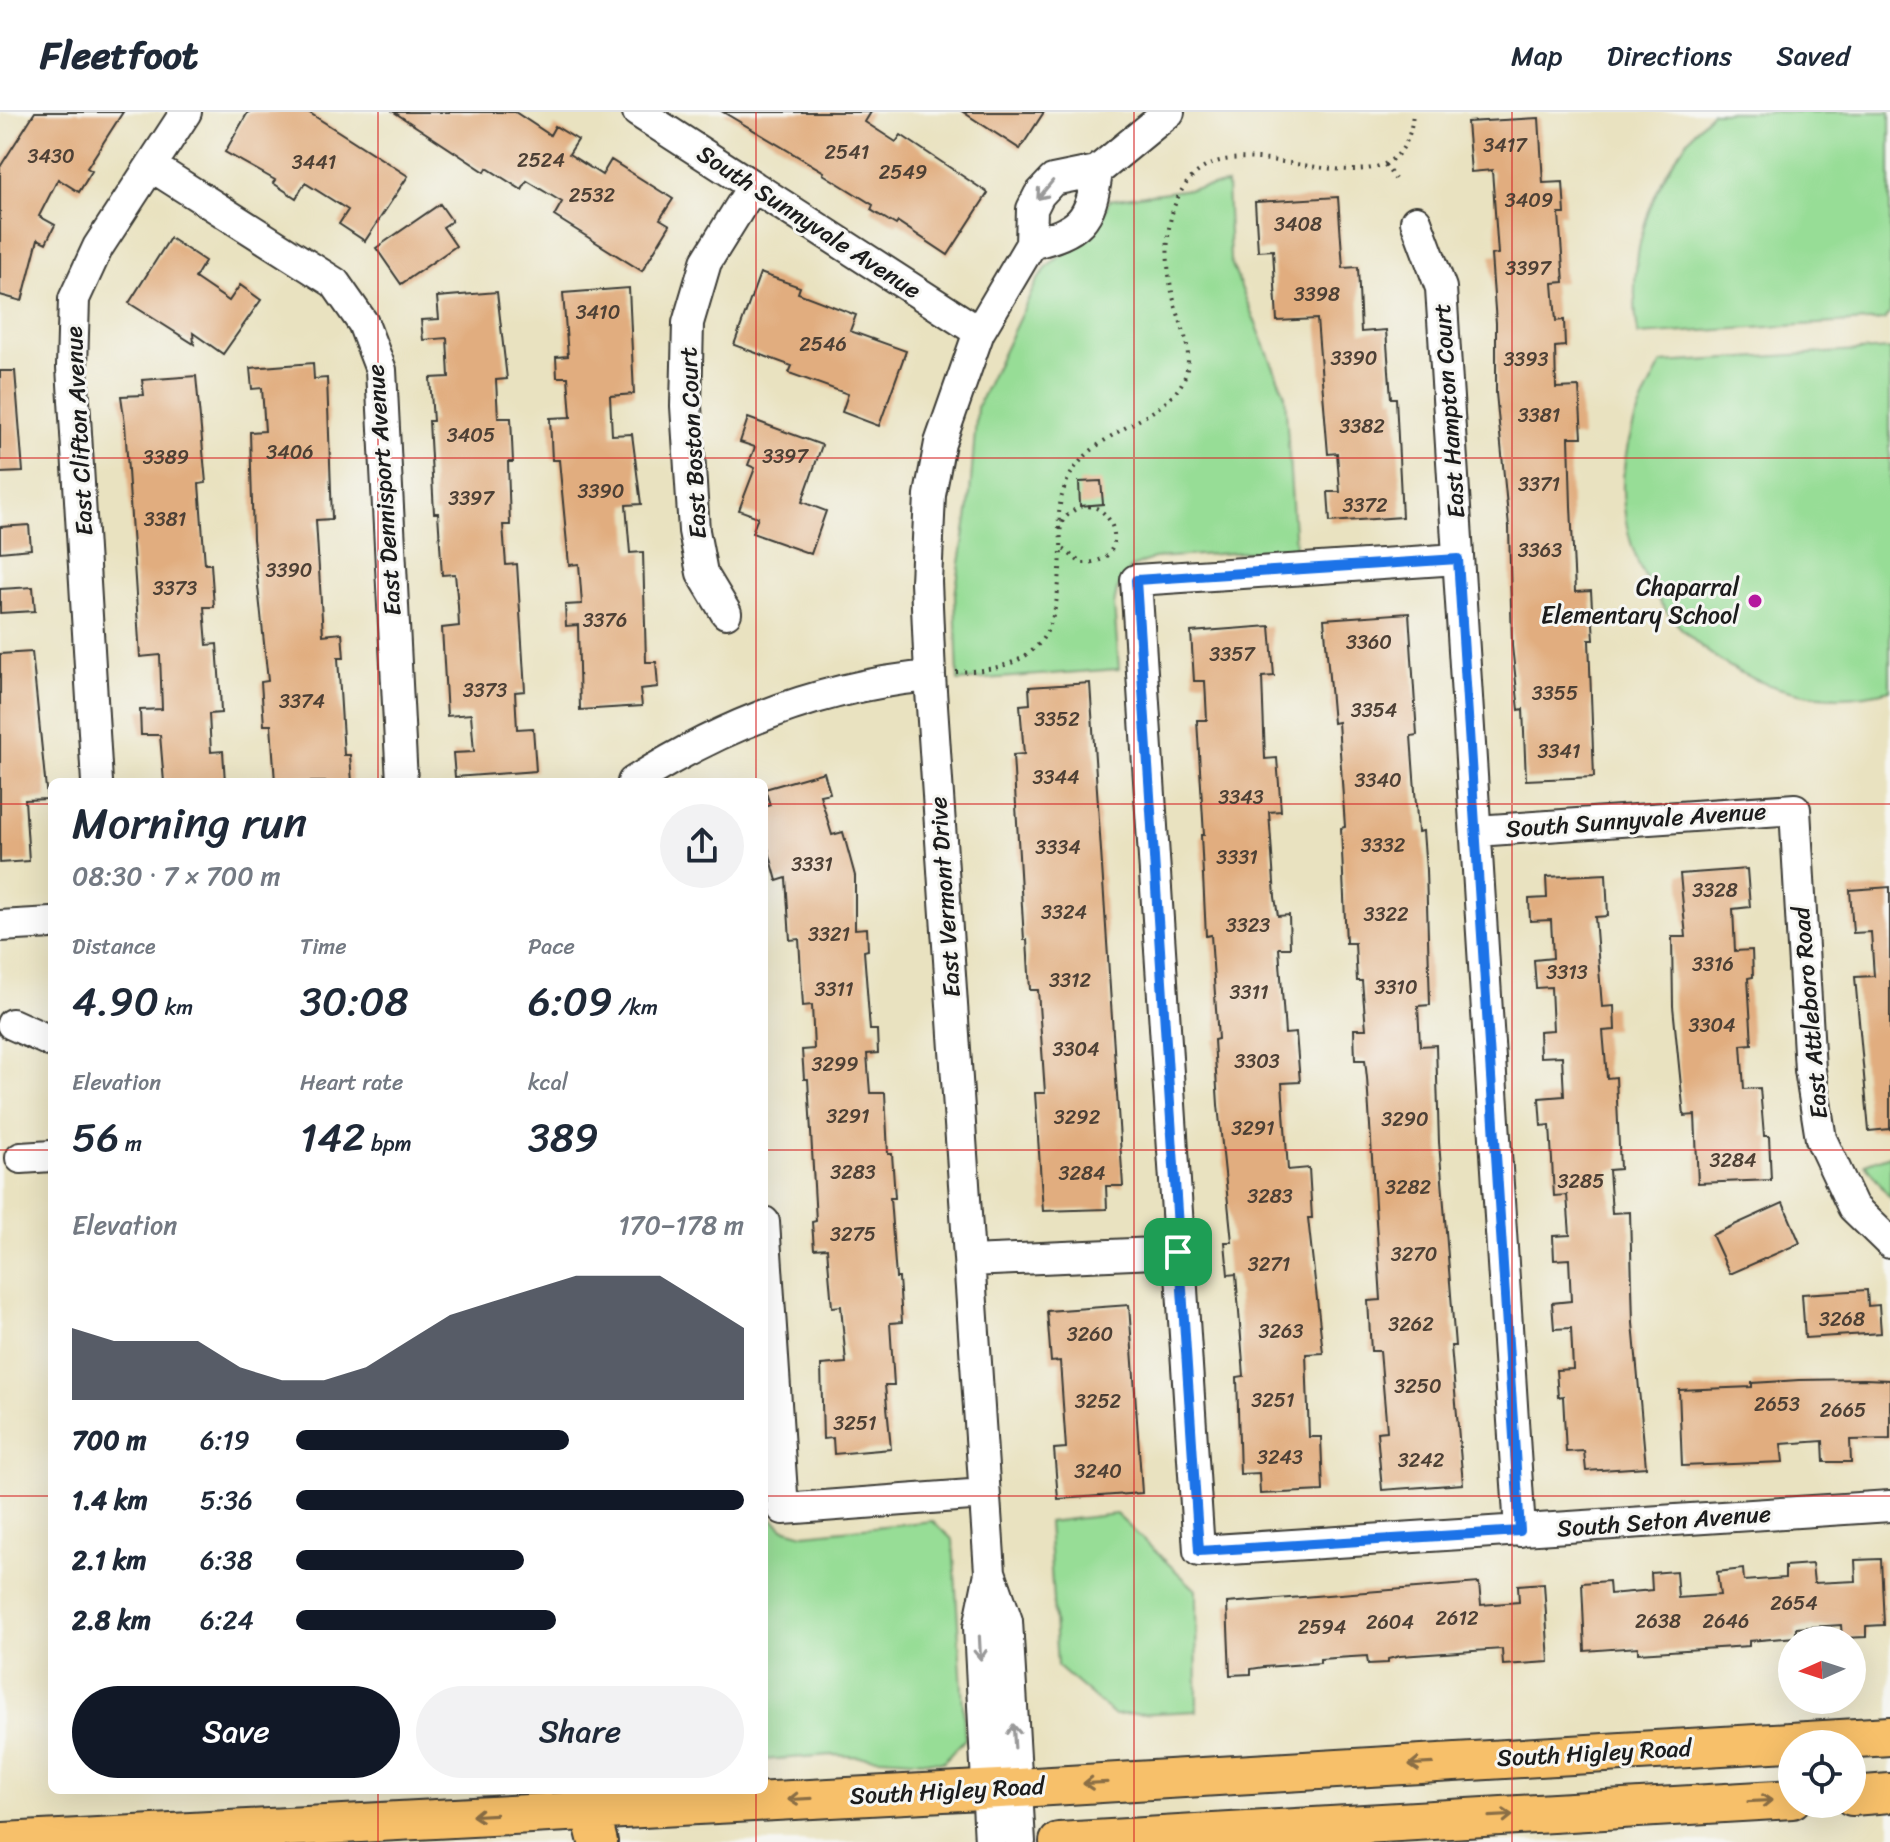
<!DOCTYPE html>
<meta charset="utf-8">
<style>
:root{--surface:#fff;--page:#f2f2f3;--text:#1f2937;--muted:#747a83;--line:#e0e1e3;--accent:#111827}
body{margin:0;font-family:Sriracha,sans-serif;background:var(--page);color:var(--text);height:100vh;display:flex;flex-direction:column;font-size:30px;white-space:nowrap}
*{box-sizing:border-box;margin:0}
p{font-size:26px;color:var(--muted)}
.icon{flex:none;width:44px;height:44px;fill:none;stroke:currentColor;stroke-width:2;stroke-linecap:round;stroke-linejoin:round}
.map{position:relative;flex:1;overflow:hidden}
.sheet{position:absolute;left:48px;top:666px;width:720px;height:1016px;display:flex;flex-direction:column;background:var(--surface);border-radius:12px;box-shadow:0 8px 32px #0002}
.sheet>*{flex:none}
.needle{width:52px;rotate:267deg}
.fabs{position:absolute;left:1778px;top:1514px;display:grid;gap:16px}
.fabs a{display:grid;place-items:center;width:88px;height:88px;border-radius:50%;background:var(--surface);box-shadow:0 8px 32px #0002;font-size:40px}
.pin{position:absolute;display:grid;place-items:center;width:68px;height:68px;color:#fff;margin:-34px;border-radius:16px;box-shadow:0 4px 12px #0006}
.round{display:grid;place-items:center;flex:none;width:84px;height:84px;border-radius:42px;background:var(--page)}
.headline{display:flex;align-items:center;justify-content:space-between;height:136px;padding:0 24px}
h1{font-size:44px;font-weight:600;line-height:60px}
.stats{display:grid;grid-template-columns:repeat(3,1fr);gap:12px;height:136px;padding:8px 24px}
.stats div{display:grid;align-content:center}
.stats b{font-size:40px;font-weight:600}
.stats small{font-size:22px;font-weight:400}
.stats p{font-size:22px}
.chart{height:224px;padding:16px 24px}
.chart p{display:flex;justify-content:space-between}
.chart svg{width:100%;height:144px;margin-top:8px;fill:var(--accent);opacity:.7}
.action{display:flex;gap:16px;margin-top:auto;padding:16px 24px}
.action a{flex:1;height:92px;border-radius:48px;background:var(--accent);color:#fff;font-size:32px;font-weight:600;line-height:92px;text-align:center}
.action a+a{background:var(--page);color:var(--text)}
ul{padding:0 24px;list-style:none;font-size:26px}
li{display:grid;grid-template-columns:128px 96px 1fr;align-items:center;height:60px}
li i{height:20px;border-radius:10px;background:var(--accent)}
header{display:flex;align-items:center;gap:48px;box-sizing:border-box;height:112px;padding:0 40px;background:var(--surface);border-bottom:2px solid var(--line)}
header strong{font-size:38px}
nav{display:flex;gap:44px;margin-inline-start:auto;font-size:28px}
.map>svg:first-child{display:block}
</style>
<header>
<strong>Fleetfoot</strong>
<nav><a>Map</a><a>Directions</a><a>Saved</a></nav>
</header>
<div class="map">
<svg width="1890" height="1730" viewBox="0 0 1890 1730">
<rect width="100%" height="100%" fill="#f6f6f2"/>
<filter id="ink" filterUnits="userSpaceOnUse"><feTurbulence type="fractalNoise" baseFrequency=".0125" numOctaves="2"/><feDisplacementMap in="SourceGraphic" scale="16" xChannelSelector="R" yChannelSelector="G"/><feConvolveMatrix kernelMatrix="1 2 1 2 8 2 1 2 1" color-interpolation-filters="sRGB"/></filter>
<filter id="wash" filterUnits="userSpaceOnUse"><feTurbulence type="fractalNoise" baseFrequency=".006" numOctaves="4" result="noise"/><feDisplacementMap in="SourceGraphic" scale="32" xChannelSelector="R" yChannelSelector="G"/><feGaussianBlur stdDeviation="1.8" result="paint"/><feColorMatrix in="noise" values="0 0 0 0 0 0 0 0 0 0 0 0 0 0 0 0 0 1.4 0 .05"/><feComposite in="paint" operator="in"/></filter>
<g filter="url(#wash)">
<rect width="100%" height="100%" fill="#e9e2c0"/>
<path fill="#97dd96" stroke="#5a7c59" stroke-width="2" d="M1712,0H1890V201L1885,208L1638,223C1625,136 1652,63 1712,0Z
M1227,72L1230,148L1285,283L1295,437L1154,446L1130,456L1117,478L1114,493L1119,557L958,569L955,483L969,394L977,295L1036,171C1062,127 1092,146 1109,88Z
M1890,237V578C1769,611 1637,521 1624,395C1618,342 1637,296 1662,251Z
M1890,1043V1086L1865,1052Z
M764,1399L783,1416L804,1422L932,1409L953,1428L965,1627L943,1650L832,1643L764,1648Z
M1116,1402L1196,1478L1197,1599L1114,1603L1057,1554L1048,1410Z"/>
<g id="blocks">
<path fill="#e1ad7f" d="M35,0H123L87,56L92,59L79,80L58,67L39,104L55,113L46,131L38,127L22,189L0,183V55Z
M248,0H308L408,64L365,129L339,112L348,98L305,71L296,86L273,71L275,68L225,40Z
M394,0H515L550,23L555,14L578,28L569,42L602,63L611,48L673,87L660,107L670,113L642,159L554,104L562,90L527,69L522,78L487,56L485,60Z
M723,0H871L865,10L896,30L901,23L988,81L948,143L898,110L896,113L871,98L873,93L823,62L824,60Z
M963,0H1044L1020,37Z
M1539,6L1543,71L1563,70L1565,102H1559L1564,170L1553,171L1556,209L1564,208L1565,234L1555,235L1556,276L1579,275L1582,325H1569L1571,394L1575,480L1591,479L1594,528H1589L1594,665L1526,668L1523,597L1519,598L1512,534L1509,415L1496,281V211L1491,143L1498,142L1492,58L1471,60L1467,10Z
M1338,85L1343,156L1358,155L1361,220L1386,218L1391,286H1396L1402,405L1330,410L1328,380H1340L1337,341L1328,342L1317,207L1277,209L1273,138L1258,139L1255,90Z
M440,92L452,109L443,115L456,134L401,172L376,136Z
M170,126L205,149L195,166L229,189L240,173L261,188L223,242L193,221L194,232L129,191Z
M760,161L800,175L798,181L856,203L850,219L906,239L879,314L842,300L848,282L789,261L792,254L734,233Z
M629,176L634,282L610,284L612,323L632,322L641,392L626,393L630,441L643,440L646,550H656L658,575L640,577L642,594L580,598L578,513L566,514L565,493L582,492L579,452L569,453L559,348H552L550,306L571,305L568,265H557L556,245L568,244L563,181Z
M497,180L507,267L496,268L498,306H511L513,350H508L510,413H503L506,453L517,452L525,579L515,580L517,617L533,616L536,659L455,665L453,641L474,640L471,602L447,604L442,516L459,514L458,494L455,462L442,463L438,401H434L429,309H433L430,266L449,265L447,226L423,228L421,208L439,207L437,185Z
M313,251L314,267L327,266L328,294L332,407L316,408L323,523L342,521L344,546H338L344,643H350L352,670H275L271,613H264L261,570L268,569L253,427L250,320L265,319L262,276L252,277L250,256Z
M0,259H15L23,360L0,361Z
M196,264L206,371L199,372L205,452H211L214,495H204L207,533L217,532L220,576L221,601L209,602L211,640L223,639L225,670H164L160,623H141L140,598L162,597L160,543L140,545L125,312L121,284L144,283L142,268Z
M748,306L822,333L802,390L826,399L811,442L752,421L758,405L739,398L755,356L748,353L755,335L740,330Z
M1101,369L1103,392L1080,394L1079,370Z
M29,413L31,437L0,440V415Z
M33,475L35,499L0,501V477Z
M1409,501L1417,623L1411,624L1418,720L1423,719L1426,758L1430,893L1418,894L1420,934L1436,933L1439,1030L1455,1234H1451L1463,1372L1382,1378L1377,1320L1387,1319L1380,1239H1371L1368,1189L1381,1188L1367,966L1365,948H1355L1354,917H1366L1362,869H1357L1355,831H1346L1341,716L1345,715L1338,610L1333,611L1324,507Z
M1270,514L1274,564L1262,565L1265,647L1277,646L1281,699L1269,700L1275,785L1278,804L1289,803L1290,836H1279L1285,922L1296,921L1300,970L1282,971L1288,1058L1309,1056L1312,1106H1308L1323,1241L1306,1242L1309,1325H1321L1323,1379L1260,1382L1259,1361L1240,1362L1237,1265L1244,1264L1236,1162L1228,1163L1225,1130H1232L1218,993L1214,928L1218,927L1211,823L1206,824L1201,723H1204L1197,608H1207L1205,569H1194L1191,520Z
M32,540L47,687L25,688L29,749L0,751V542Z
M1090,571L1123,1074H1106L1107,1097L1043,1099L1035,981H1045L1038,878H1030L1027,828H1024L1013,643L1024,642L1020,593L1030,592L1029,575Z
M824,660L830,681L820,683L832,723L843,720L855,764V817L867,816L868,838L864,839L870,918H877L878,941L867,942L870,981H885L888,1042H892L895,1086H890L896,1166H899L902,1210L890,1211L894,1273H885L891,1337L834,1342L833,1326L823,1327L821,1253L846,1251L841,1194L832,1195L827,1136L814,1137L812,1110L816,1109L808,967H804L802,938L814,937L812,893L803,894L799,827L790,828L786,766L777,769L764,721V695L770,693L765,677Z
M1747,757L1750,795L1733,797L1735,839L1752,838L1753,865L1748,866L1752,932L1741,933L1744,977L1760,976L1764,1024H1769L1771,1068L1698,1071L1695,1003L1684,1004L1673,894L1672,825H1686L1680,762Z
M1606,762L1608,804L1595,805L1602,895L1614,894L1615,918L1603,919L1607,966L1616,965L1620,1057L1609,1058L1612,1101L1630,1100L1633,1211L1646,1355L1586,1359L1584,1339L1566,1340L1563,1284L1558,1285L1556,1258L1573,1257L1571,1216L1554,1217L1552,1191L1571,1189L1569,1147L1554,1148L1553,1124L1570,1123L1567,1083L1554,1084L1550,1013L1541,1014L1539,986L1564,984L1562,944L1540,945L1539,919L1553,918L1551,875L1536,876L1534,848L1553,846L1551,808L1530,809L1529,787L1547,786L1546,765Z
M1890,775V1017L1869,1019L1855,865L1874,864L1871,820L1853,821L1850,778Z
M1783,1091L1800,1131L1730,1162L1712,1123Z
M1867,1178L1868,1194L1879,1193L1881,1221L1805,1226L1802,1182Z
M1129,1193L1142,1381L1058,1387L1054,1337L1066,1336L1060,1249L1051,1250L1047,1199Z
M1864,1267L1890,1268V1327L1850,1328L1851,1350H1824L1823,1329L1781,1332L1783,1350L1682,1354L1679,1278L1752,1275V1271L1799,1268Z
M1881,1447L1884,1513L1866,1514V1525L1842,1526L1841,1513L1796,1516V1525L1749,1529V1534L1638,1541V1535L1585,1539L1582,1471L1609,1469L1610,1482L1652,1478L1651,1461L1676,1459L1678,1486L1720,1483L1717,1460L1743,1457L1744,1469L1785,1466V1454L1812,1452L1814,1471L1856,1469L1855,1448Z
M1479,1471L1481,1493L1519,1490L1518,1473L1544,1471L1549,1550L1503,1553L1502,1537L1400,1544L1388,1547V1551L1368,1552L1367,1544L1320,1547V1551L1264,1555L1251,1557V1562L1230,1563L1227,1491Z"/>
</g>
</g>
<g filter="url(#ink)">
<use href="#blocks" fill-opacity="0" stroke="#3b3a35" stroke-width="2"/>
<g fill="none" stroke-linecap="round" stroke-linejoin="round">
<g stroke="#3b3a35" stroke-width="34">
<path id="minor" d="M638,0L979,220
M151,54L335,171L363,211L381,258L402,670
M1416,109L1441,176L1520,1419
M1031,132C1080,119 1091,110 1097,59
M1458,447L1136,468L1199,1439L1890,1394
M726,501L702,461L694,419L686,294L688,211L706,150L753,74
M97,670L72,255L74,187L98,135L186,0
M633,670C724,612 823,574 930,564
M1476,719L1795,697L1810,958L1821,1027L1853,1095L1890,1131
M0,814L52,811
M12,912L52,930
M21,1046L52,1044
M764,1110L783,1397L984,1382
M970,1149L1178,1140
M990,1730L979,1515L990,1461
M1020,1730L1007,1509L990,1460L930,564L926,470L930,383L940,331L979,220L1031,132L1032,97L1039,83L1053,68L1097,59L1169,0"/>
</g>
<g stroke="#3b3a35" stroke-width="42">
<path id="major" d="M1852,1684L1890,1681
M590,1698L598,1730
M4,1730L1018,1676L1890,1624
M1059,1730L1792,1687"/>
</g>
<path stroke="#3b3a35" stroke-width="4" stroke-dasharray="2 6" stroke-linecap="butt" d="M1385,53L1395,67
M1059,417C1053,311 1174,321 1187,257C1192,231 1177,205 1172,180C1163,139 1164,77 1207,54C1266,21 1406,112 1413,0
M956,560C1045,557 1058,522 1061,438C1062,427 1058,420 1063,408C1104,360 1145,453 1081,451L1062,436"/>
<use href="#minor" stroke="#fff" stroke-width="30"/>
<use href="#major" stroke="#f7c06b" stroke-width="38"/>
</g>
<defs><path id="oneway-shaft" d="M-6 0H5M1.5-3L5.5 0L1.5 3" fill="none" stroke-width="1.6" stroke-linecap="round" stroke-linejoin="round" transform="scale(2)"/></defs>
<g stroke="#999">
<use href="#oneway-shaft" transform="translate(1045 78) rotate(130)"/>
<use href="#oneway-shaft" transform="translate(980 1536) rotate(87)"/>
<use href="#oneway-shaft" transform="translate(1014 1624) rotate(-94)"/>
</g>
<g stroke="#8a6e44">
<use href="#oneway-shaft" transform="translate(1421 1652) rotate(177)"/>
<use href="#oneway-shaft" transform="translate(1095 1671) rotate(177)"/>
<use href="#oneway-shaft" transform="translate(800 1687) rotate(177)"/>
<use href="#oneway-shaft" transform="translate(1760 1689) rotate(-3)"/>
<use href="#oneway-shaft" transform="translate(484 1703) rotate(177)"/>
<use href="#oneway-shaft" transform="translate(1501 1704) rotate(-3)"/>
</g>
</g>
<g fill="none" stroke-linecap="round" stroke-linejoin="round" filter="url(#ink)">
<g stroke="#fff" stroke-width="16">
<path id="route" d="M1458,447L1520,1419L1199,1439L1136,468Z"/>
</g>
<use href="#route" stroke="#1a73e8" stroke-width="10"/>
</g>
<path fill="none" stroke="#d62828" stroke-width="2" stroke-opacity="0.55" d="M378,0V670M756,0V670M1134,0V1730M1512,0V1730M0,346H1890M0,692H52M764,692H1890M0,1038H52M764,1038H1890M0,1384H52M764,1384H1890M378,1678V1730M756,1678V1730"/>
<circle fill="#b5179e" stroke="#f6f6f2" stroke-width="3" cx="1755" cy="489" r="8"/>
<g text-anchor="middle" stroke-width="6" stroke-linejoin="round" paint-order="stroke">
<g font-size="20" fill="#4d4035">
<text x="1505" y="40">3417</text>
<text x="847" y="47">2541</text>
<text x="51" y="51">3430</text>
<text x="541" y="55">2524</text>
<text x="314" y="57">3441</text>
<text x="903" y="67">2549</text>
<text x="592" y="90">2532</text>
<text x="1529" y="95">3409</text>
<text x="1298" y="119">3408</text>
<text x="1528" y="163">3397</text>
<text x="1317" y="189">3398</text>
<text x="598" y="207">3410</text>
<text x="823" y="239">2546</text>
<text x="1354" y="253">3390</text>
<text x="1526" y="254">3393</text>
<text x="1539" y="310">3381</text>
<text x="1362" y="321">3382</text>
<text x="471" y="330">3405</text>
<text x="290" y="347">3406</text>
<text x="785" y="351">3397</text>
<text x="166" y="352">3389</text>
<text x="1539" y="379">3371</text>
<text x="601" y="386">3390</text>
<text x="471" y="393">3397</text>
<text x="1365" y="400">3372</text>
<text x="165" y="414">3381</text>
<text x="1540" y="445">3363</text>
<text x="289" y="465">3390</text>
<text x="175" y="483">3373</text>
<text x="605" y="515">3376</text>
<text x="1369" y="537">3360</text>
<text x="1232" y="549">3357</text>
<text x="485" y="585">3373</text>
<text x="1555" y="588">3355</text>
<text x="302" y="596">3374</text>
<text x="1374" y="605">3354</text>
<text x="1057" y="614">3352</text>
<text x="1559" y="646">3341</text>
<text x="1056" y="672">3344</text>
<text x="1378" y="675">3340</text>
<text x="1241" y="692">3343</text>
<text x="1383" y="740">3332</text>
<text x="1058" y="742">3334</text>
<text x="1237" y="752">3331</text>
<text x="812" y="759">3331</text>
<text x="1715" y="785">3328</text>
<text x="1064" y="807">3324</text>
<text x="1386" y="809">3322</text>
<text x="1248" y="820">3323</text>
<text x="829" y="829">3321</text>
<text x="1713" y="859">3316</text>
<text x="1567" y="867">3313</text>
<text x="1070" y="875">3312</text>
<text x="1396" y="882">3310</text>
<text x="834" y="884">3311</text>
<text x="1249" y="887">3311</text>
<text x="1712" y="920">3304</text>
<text x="1076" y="944">3304</text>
<text x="1257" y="956">3303</text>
<text x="835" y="959">3299</text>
<text x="848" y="1011">3291</text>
<text x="1077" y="1012">3292</text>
<text x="1405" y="1014">3290</text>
<text x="1253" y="1023">3291</text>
<text x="1733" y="1055">3284</text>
<text x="853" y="1067">3283</text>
<text x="1082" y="1068">3284</text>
<text x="1581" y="1076">3285</text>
<text x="1408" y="1082">3282</text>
<text x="1270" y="1091">3283</text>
<text x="853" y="1129">3275</text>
<text x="1414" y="1149">3270</text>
<text x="1269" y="1159">3271</text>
<text x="1842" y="1214">3268</text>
<text x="1411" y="1219">3262</text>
<text x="1281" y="1226">3263</text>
<text x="1090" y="1229">3260</text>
<text x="1418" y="1281">3250</text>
<text x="1273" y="1295">3251</text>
<text x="1098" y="1296">3252</text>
<text x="1777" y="1299">2653</text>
<text x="1843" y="1305">2665</text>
<text x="855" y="1318">3251</text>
<text x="1280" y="1352">3243</text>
<text x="1421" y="1355">3242</text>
<text x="1098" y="1366">3240</text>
<text x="1794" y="1498">2654</text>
<text x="1457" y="1513">2612</text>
<text x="1658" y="1516">2638</text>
<text x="1726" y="1516">2646</text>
<text x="1390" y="1517">2604</text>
<text x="1322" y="1522">2594</text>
</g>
<g font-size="24" fill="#1c1c1c" stroke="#f6f6f2">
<text transform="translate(809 110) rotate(33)" y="8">South Sunnyvale Avenue</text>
<text transform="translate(1449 299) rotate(-94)" y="8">East Hampton Court</text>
<text transform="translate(79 319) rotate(-93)" y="8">East Clifton Avenue</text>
<text transform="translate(693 331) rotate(-93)" y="8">East Boston Court</text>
<text transform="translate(384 378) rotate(-94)" y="8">East Dennisport Avenue</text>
<text transform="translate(1636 708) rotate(-4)" y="8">South Sunnyvale Avenue</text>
<text transform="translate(945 785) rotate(-94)" y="8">East Vermont Drive</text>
<text transform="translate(1810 901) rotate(-95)" y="8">East Attleboro Road</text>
<text transform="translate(1664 1409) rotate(-4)" y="8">South Seton Avenue</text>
<text transform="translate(1594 1641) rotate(-3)" y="8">South Higley Road</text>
<text transform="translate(947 1679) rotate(-3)" y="8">South Higley Road</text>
</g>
<g font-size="24" fill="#1c1c1c" stroke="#f6f6f2" text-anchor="end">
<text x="1739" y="483">Chaparral<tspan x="1739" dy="28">Elementary School</tspan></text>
</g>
</g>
</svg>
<div class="fabs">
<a><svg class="needle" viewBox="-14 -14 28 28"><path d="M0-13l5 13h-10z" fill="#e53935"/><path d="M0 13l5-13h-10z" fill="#747a83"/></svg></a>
<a><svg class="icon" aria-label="locate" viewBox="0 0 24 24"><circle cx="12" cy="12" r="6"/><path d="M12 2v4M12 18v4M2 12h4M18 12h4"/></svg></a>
</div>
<div class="pin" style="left:1178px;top:1140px;background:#1e9e55"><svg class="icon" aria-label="arrive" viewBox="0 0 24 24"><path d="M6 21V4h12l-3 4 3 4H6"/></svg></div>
<section class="sheet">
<div class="headline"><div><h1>Morning run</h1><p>08:30 · 7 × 700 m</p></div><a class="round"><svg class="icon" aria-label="share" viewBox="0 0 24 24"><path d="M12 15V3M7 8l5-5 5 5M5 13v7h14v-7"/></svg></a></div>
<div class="stats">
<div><p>Distance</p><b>4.90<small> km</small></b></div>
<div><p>Time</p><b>30:08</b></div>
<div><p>Pace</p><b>6:09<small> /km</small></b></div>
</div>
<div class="stats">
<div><p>Elevation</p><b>56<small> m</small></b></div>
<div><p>Heart rate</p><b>142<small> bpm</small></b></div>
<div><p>kcal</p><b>389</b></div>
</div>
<div class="chart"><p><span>Elevation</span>170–178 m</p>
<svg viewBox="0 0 160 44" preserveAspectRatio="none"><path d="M0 44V22L10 26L20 26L30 26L40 34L50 38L60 38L70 34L80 26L90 18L100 14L110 10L120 6L130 6L140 6L150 14L160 22V44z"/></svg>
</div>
<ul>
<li><b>700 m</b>6:19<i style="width:61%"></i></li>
<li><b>1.4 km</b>5:36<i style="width:100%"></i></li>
<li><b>2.1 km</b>6:38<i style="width:51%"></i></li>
<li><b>2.8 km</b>6:24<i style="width:58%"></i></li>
</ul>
<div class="action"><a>Save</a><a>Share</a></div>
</section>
</div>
